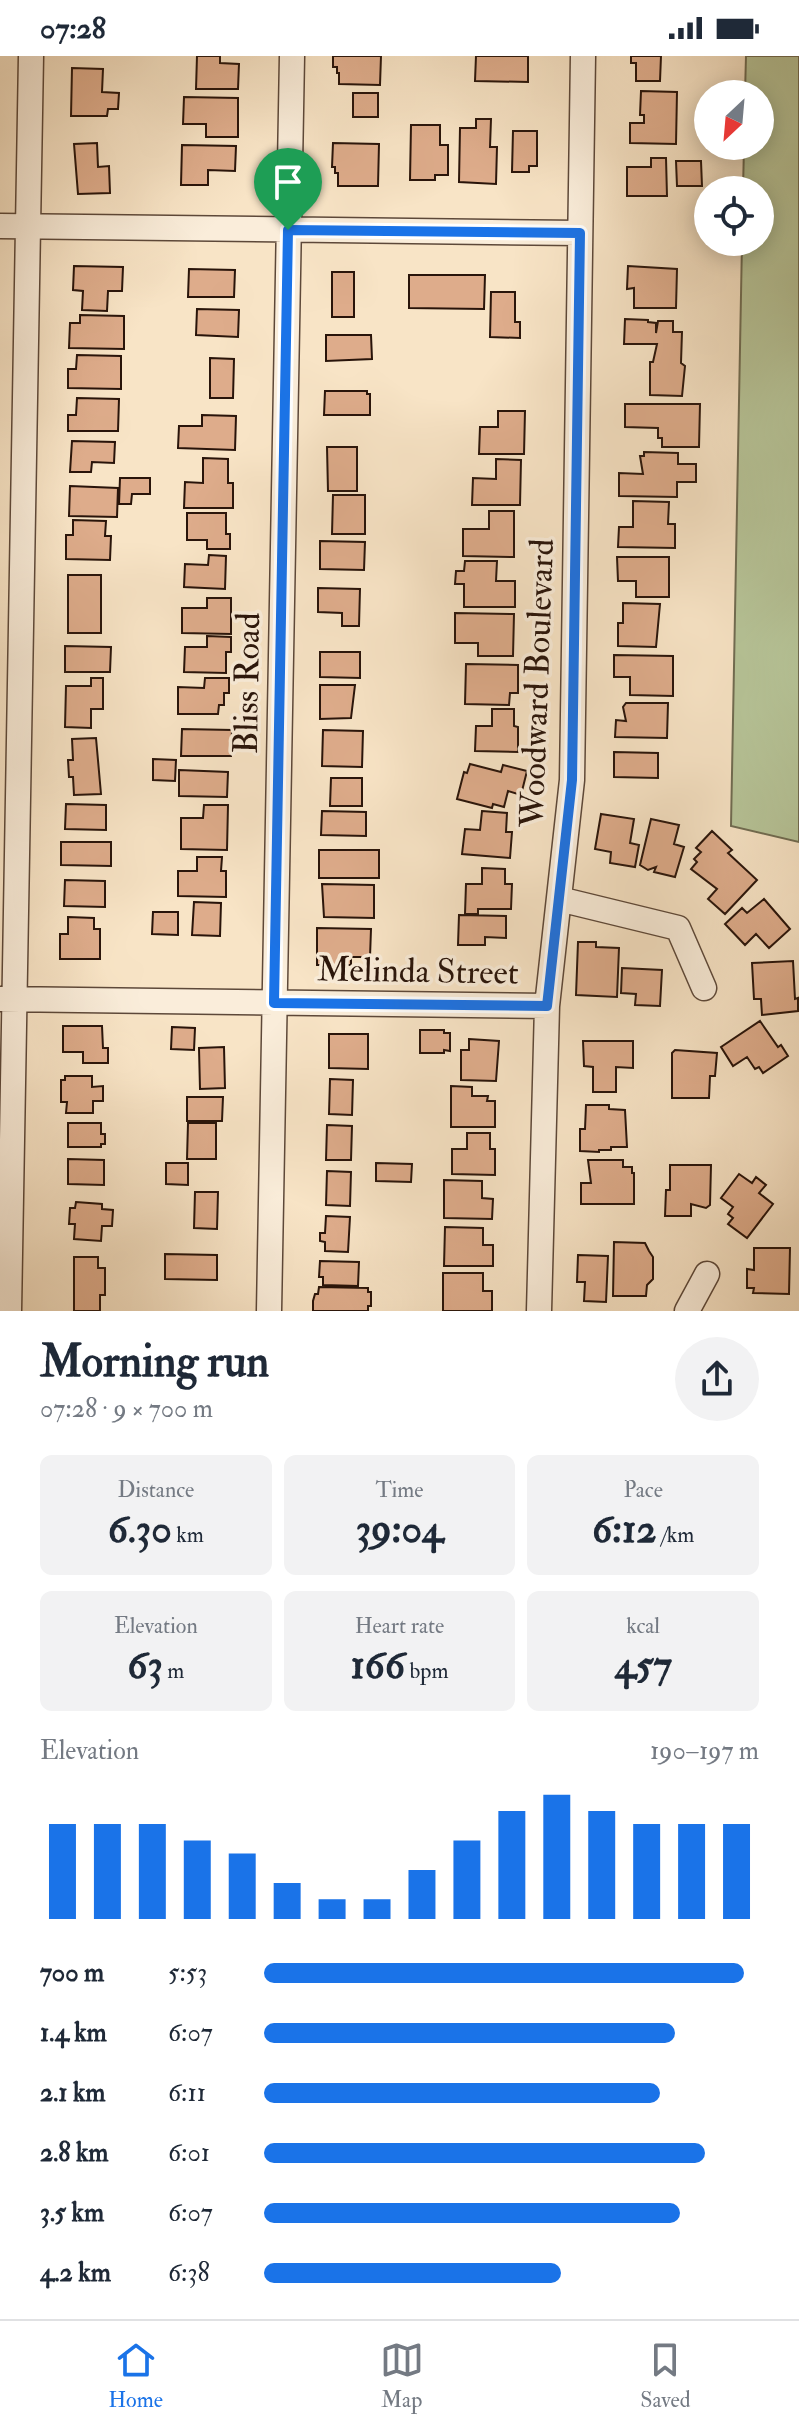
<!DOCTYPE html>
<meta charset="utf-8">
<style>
:root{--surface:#fff;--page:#f2f2f3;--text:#1f2937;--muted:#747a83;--line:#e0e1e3;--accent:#1a73e8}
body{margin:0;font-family:"IM FELL Double Pica",serif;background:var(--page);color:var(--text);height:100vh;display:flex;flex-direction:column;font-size:30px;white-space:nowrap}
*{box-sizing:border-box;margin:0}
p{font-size:26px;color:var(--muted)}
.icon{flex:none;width:44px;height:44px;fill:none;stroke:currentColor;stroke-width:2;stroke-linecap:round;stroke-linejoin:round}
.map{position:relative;height:1255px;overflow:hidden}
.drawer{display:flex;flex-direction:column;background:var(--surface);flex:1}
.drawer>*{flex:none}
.needle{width:52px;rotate:206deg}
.buttons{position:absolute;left:694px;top:24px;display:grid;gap:16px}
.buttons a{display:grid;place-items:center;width:80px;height:80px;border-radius:50%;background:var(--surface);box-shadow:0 4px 20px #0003;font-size:40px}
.pin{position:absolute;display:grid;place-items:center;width:68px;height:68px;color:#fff;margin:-82px -34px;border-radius:50% 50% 50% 0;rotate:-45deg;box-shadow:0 0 8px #0007}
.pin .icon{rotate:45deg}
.round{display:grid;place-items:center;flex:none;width:84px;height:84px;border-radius:42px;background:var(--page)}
.overview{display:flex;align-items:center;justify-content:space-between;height:136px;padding:0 40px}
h1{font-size:44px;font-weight:700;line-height:60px}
.stats{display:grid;grid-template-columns:repeat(3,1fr);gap:12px;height:136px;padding:8px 40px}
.stats div{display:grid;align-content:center;border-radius:12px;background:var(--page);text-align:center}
.stats b{font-size:40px;font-weight:700}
.stats small{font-size:22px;font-weight:400}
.stats p{font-size:22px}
.chart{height:224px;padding:16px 40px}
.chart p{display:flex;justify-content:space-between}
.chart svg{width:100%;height:144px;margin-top:8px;stroke:var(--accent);stroke-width:6}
ul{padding:0 40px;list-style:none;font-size:26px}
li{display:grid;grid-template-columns:128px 96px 1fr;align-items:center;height:60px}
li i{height:20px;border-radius:10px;background:var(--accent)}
.status{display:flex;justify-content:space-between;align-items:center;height:56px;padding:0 40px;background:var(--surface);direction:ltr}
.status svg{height:22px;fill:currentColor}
.dock{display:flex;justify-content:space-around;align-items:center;height:112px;border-top:2px solid var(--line);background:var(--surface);font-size:22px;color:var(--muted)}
.dock a{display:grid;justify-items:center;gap:4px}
.dock .selected{color:var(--accent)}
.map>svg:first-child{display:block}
</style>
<div class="status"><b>07:28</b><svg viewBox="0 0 49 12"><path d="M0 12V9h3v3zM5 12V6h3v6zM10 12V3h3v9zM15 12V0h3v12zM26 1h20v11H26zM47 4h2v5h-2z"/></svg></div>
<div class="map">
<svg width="799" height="1255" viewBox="0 0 799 1255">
<rect width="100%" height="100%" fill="#f8e4c6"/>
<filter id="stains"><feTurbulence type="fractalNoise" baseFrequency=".0025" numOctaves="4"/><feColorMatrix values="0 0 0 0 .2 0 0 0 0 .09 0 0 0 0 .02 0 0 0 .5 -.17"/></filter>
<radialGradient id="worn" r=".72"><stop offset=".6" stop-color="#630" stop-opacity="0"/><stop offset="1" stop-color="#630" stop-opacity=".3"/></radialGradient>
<path fill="#b7c599" stroke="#706c52" stroke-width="2" d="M746,0H799V786L731,770L742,186H760V134H743L744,90H760V38H745Z"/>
<path fill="#deac8b" stroke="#29140a" stroke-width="2" d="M197,0H220V7L239,8L238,33H196Z
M333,0H381L380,29L339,28V17H337V11H333Z
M476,0H528V26L475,25Z
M631,0H661L660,25H636V7H631Z
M72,12L103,13L102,36L119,37L118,53H108L107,60H71Z
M641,35L677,36L676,88L630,87V67H644V59H640Z
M353,37H378V61H353Z
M184,41L238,42V81H206V68H183Z
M476,63H491L490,91H497L496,128L459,126L460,72H476Z
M411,69H440V89H448V119H435V124H410Z
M513,75H537V110H529V116H512Z
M97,87L98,111L109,110L110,137L78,138L74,88Z
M333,87L379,88L378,130H338V117H335V111H332Z
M182,89L236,90L235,115L208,114V129H181Z
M651,102H666L667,140H627V111H651Z
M676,105H701L702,130H677Z
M74,210L123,211L122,235H108L107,255L82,254L83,235L73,234Z
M628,210L677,213L676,252H634V232L627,233Z
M189,213L235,214L234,241H188Z
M332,216H354V261H332Z
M409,219H485L484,253L409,252Z
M491,236H515V266H520V282L490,281Z
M197,253L239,254L238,281L196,279Z
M80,259L124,260V293L69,292L70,267H80Z
M625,263L648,264V266L656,267V277L658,265H673V276H682L681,307L685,310L682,340L650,339V306H653L657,288H624Z
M326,279H371L372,303L326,305Z
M77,299L121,300V333L68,332V313H76Z
M210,302L234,303L233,342H210Z
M325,335H367V338H370V359H324Z
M77,342L119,343L118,375H68V359H76Z
M625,348H700L699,391H662V382H658V372L625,371Z
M498,355H525L524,398H479L480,371H498Z
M202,359L236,360L235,394L178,392L179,370H202Z
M72,385L115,386L114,407L92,406L91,416H70Z
M327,391H357V435H328Z
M644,396L678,397V408H696V426H677V441L619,440V417L643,418L640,400H644Z
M203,402L228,403V427H233V452H184L185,426L203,427Z
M496,403L521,404L520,449H472L473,422L496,423Z
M120,422H150V438H132L131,448H119Z
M70,430L118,432L117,461L69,460Z
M333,439H365V478H332Z
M633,445L669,446L668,468H675V492L618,491L619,471H633Z
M489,455H514V501L463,500V473H489Z
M187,457H226V478H230V493H207V484H187Z
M73,464L106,465L105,480H111L110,504L66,503V479H73Z
M320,485L365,486L364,514L320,513Z
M209,499L226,500L225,533L184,531L185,508L208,509Z
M617,501H669V541H636V525H618Z
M465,505H497L496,525H515V551H464V528H455L456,515H464Z
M68,519H101V577H68Z
M318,532L360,533L359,570H342V557L318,556Z
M207,542H231V578L182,577V552H207Z
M623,547L660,548L656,591L618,590V567H623Z
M455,557L514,558L513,600H478V587H455Z
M207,580L231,581V596H226V617L184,616L185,591H207Z
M65,590L111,591L110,616H65Z
M320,596H360V622L320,621Z
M614,599L673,600V640L630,639V621H614Z
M466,608L518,609V637H510L509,649L465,648Z
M91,622H103V653H91V672L65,671L66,630H91Z
M205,622H229V637H224V649H219L218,658H178V631L204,632Z
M320,629H355L351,662L320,663Z
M626,647H668L667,682L615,681L616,664L626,665L623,651Z
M492,653H514V670L518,671V696L475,695L476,670H492Z
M182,673L232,674L231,700H181Z
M323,674L363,675L362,711L322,710Z
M96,682L101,738L74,739L73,721H69L68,704H73L72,683Z
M614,696L658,697V722L614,721Z
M153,703L176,704L175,725L153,724Z
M470,708L501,716L503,709L527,715L521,739L508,735L504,751L493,748L492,752L457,743L464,716L467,717Z
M179,714L228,716L227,741L179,740Z
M331,722H362V750H330Z
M66,748L106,749V774L65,773Z
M204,749H228L227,794L181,793V762H203Z
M322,755L366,756V780L321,779Z
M482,755L507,757L506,776H512L510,802L462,798L465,773L480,774Z
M601,758L634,763L630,787L639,789L635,811L610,807L611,796L595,793Z
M651,763L679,769L674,788L684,791L675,821L654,816L656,811L648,814L640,809Z
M712,775L732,794L728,797L757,824L725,858L708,843L717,833L691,813L697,806L694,803L701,796L696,792Z
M61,786H111V810L61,809Z
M319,794H379V822H319Z
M197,801H222L221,815H226V841L178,840V815H197Z
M482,812L505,813V828H512L511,853H478V858H465L466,828H482Z
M65,824L105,825V851L64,850Z
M322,828L374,829V862L324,861Z
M764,843L790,873L769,892L756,878L745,889L725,868L742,852L747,857Z
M194,846L221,847L220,880L192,879Z
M153,856H178V879L152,878Z
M459,859L506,860V882L485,881V889H458Z
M68,861L94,862V873H100V903H60V878H68Z
M317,872L371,873L370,901H351V909H317Z
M578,886H596V891L619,892L617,941L576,939Z
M793,905L795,943L798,942V955L762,959L761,943H754L752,907Z
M622,912L662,914L660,950L635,949L636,938L621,937Z
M760,965L778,991L781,989L788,1000L763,1017L759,1011L755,1013L747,1001L733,1010L721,991Z
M63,970H102L103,992H108V1007H83V996H63Z
M172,971L195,972L194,994L171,993Z
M420,974H444V977H450V995L444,994V997H420Z
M329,978H368V1013L329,1012Z
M469,983L499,985L496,1025L461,1024V994H469Z
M583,985H633V1012L616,1011V1036H593V1011L584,1010Z
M224,991L225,1032L200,1033L199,992Z
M675,994L717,997L715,1020H710L709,1042H672V997Z
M65,1020H92V1031L103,1030V1045H93V1057H66L67,1046H61V1024H65Z
M330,1023L353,1024L352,1059L329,1058Z
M451,1030L472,1031V1040H488L487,1045H495V1071H451Z
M187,1041H223L222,1065H187Z
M586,1049H609V1053L625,1054L627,1091H611V1094H599V1096L580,1095V1073H585Z
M68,1067H101V1078H105V1088H101V1091H68Z
M188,1067H216V1103H187Z
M327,1069L352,1070L351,1104H326Z
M467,1077H490V1093H495V1119L452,1118V1093H467Z
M68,1103L104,1104V1129L68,1128Z
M588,1104H623V1111H632V1117H634V1148H581V1127H591Z
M166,1107H188V1129L166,1128Z
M376,1107L412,1108L411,1126L376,1125Z
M670,1109H711L710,1149L706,1152L691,1148V1160H665L666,1134H670Z
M327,1115L351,1116L350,1150L326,1149Z
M739,1118L752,1127L756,1121L766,1129L759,1137L773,1148L747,1182L728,1168L733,1162L728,1158L733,1151L721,1142Z
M444,1124L482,1125V1142L493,1143L492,1163L444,1162Z
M195,1136H218L217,1173L194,1172Z
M76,1146L102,1148V1153L113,1154L112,1170H102L101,1185L74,1183L75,1168H69L70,1152H75Z
M326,1160L350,1161L348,1196L325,1195V1186L320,1185V1177H325Z
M445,1171L483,1172V1189H493V1210H444Z
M614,1186L645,1187L649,1195L653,1201V1223L647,1229L646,1240H613Z
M754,1192H790L789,1238L753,1237L754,1232H747V1213L754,1214Z
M165,1198L217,1199V1224L165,1223Z
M578,1199L608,1200L606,1246L584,1245L585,1226H577Z
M74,1201H98V1212H105V1239H100V1255H74Z
M320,1205L359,1206L358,1230L323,1229V1221H319Z
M443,1217H483V1235H492V1255H443Z
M319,1231L368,1232V1236H371V1250H368V1255H313V1245L315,1238H318Z"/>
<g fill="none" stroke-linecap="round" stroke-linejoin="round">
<g stroke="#5d4839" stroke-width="27">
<path id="street" d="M0,170L580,177
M559,843L678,872L704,932
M1,943L547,950
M9,1255L31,0
M269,1255L292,0
M539,1255L547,950L572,724L583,0
M687,1255L707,1218"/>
</g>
<use href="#street" stroke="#faedda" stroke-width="24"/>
</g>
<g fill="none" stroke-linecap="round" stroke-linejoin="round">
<g stroke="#fff" stroke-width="16">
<path id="route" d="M288,174L580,177L572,724L547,950L274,947Z"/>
</g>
<use href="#route" stroke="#1a73e8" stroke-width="10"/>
</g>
<g text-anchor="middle" stroke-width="7" stroke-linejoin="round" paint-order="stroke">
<g font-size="34" fill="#29140a" stroke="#faedda">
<text transform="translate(246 627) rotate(-89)" y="12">Bliss Road</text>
<text transform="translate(536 627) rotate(-88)" y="12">Woodward Boulevard</text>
<text transform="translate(418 914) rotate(1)" y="12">Melinda Street</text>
</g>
</g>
<rect width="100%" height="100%" filter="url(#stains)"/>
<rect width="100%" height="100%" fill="url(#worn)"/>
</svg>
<div class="buttons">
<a><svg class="needle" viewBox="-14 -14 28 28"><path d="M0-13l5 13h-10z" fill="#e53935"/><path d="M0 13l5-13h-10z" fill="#747a83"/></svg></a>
<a><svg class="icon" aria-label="locate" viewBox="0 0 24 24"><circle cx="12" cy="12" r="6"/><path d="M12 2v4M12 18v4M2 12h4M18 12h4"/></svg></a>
</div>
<div class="pin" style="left:288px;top:174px;background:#1e9e55"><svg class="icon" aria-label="arrive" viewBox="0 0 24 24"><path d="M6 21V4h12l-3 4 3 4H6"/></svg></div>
</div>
<section class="drawer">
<div class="overview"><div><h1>Morning run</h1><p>07:28 · 9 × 700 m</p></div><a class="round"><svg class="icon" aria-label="share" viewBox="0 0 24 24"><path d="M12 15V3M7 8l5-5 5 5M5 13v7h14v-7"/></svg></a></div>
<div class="stats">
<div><p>Distance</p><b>6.30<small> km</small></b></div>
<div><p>Time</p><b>39:04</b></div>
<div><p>Pace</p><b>6:12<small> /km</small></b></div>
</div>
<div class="stats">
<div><p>Elevation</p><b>63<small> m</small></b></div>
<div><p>Heart rate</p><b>166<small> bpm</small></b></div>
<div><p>kcal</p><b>457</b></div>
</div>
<div class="chart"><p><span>Elevation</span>190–197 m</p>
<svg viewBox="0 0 160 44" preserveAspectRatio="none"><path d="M5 44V15M15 44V15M25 44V15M35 44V20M45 44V24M55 44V33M65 44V38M75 44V38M85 44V29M95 44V20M105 44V11M115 44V6M125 44V11M135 44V15M145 44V15M155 44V15"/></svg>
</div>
<ul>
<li><b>700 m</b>5:53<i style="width:97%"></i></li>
<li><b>1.4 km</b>6:07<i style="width:83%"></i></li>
<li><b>2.1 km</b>6:11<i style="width:80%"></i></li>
<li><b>2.8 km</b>6:01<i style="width:89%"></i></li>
<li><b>3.5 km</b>6:07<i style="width:84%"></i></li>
<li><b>4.2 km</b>6:38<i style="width:60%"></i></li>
</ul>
</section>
<nav class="dock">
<a class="selected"><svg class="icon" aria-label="home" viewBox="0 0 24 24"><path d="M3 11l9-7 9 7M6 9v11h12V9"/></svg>Home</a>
<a><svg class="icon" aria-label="map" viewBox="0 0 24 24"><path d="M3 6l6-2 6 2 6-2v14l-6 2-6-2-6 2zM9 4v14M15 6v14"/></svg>Map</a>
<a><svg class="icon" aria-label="saved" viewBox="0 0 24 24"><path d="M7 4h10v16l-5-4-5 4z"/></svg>Saved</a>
</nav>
